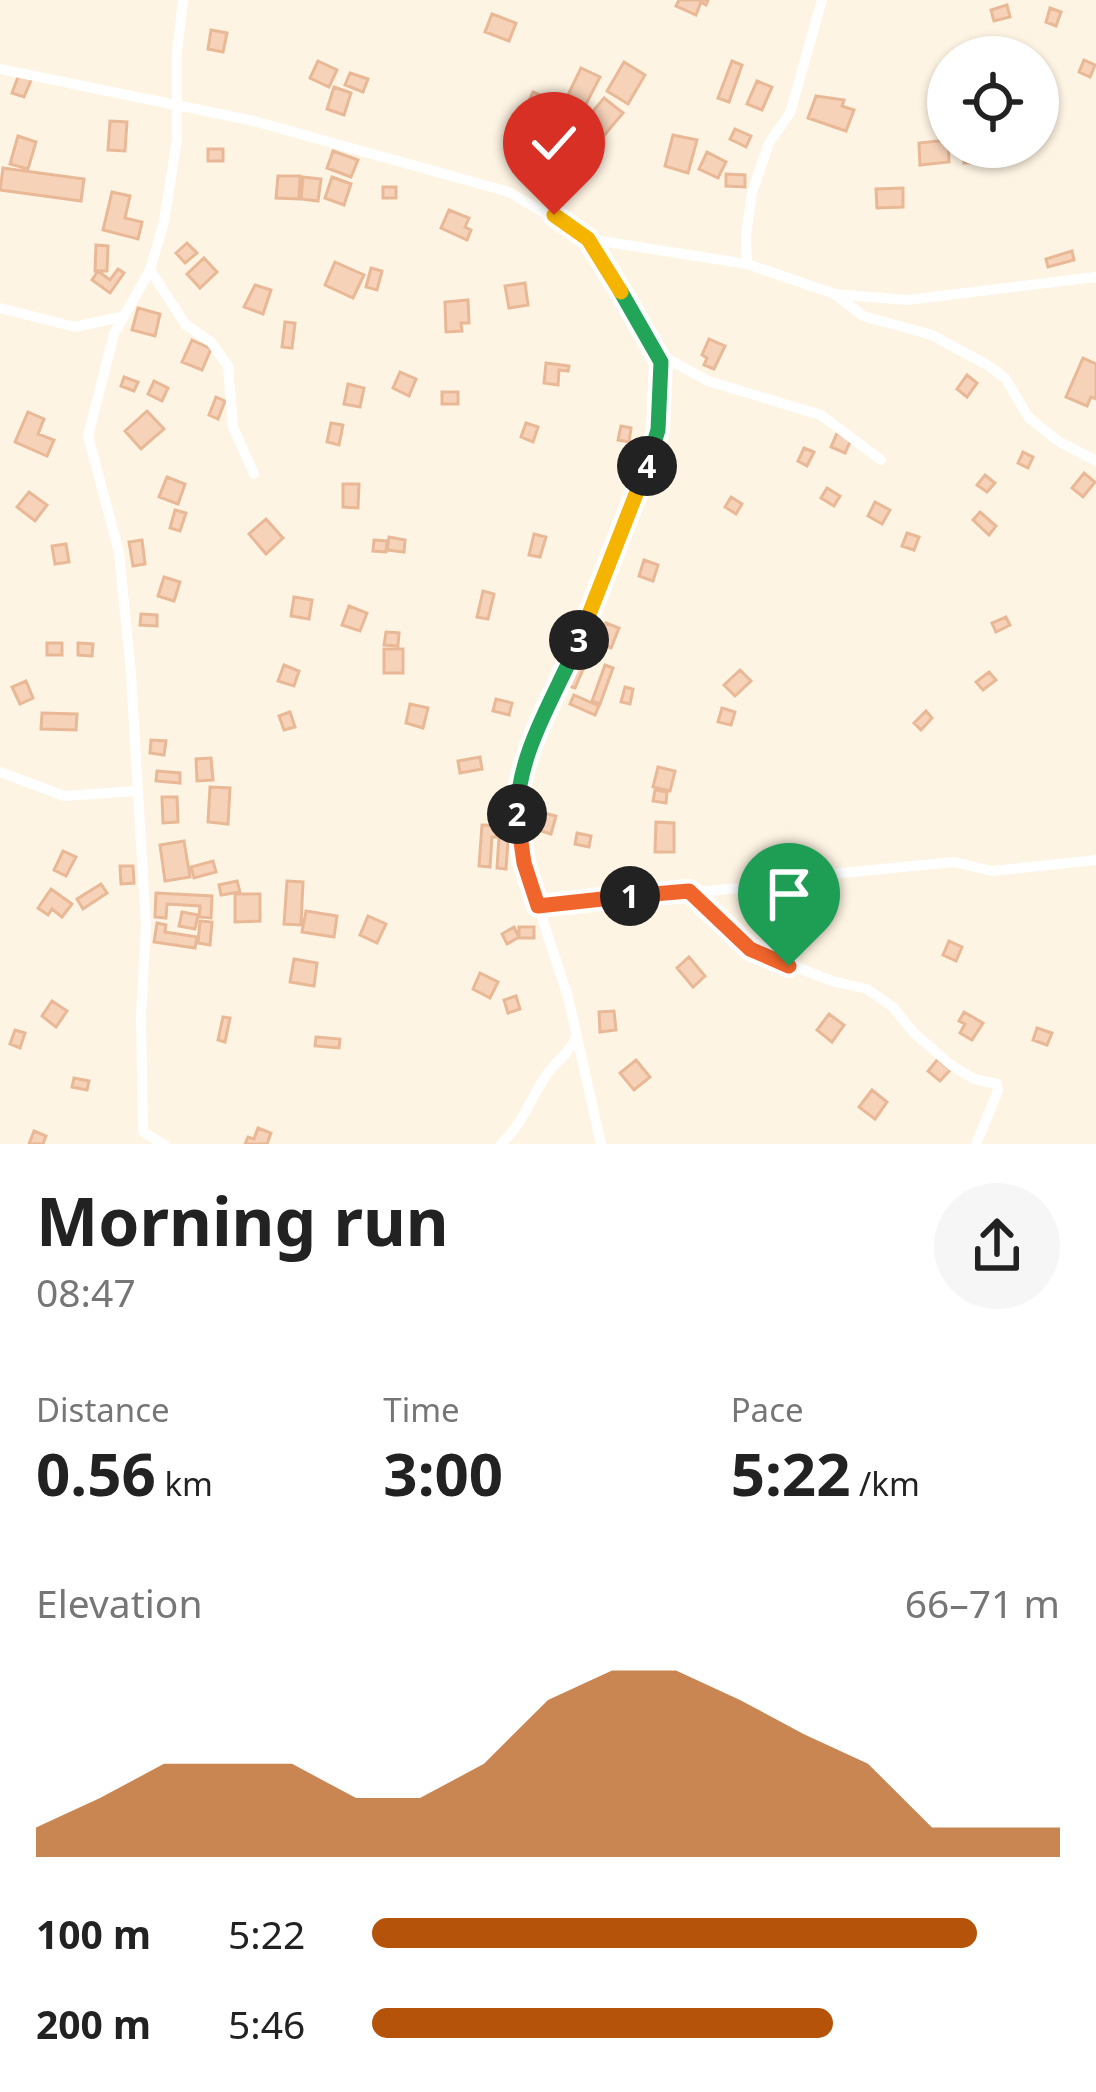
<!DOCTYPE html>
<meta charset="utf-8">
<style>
:root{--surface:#fff;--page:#f6f6f6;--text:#222;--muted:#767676;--accent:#b45309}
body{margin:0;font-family:"Noto Sans",sans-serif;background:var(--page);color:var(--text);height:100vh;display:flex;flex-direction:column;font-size:45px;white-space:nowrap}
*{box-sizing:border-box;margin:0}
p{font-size:39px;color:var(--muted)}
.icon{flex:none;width:66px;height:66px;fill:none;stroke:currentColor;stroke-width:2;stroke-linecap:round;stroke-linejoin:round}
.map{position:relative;height:1144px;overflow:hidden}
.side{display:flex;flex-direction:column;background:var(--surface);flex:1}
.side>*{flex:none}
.tools{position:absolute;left:927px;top:36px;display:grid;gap:24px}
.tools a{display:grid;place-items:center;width:132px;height:132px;border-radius:50%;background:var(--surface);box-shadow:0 3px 9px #0004;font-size:60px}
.pin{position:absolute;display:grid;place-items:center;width:102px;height:102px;color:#fff;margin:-123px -51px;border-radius:50% 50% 50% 0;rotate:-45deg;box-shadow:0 0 12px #0007}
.pin .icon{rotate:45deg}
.km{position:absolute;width:60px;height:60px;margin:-30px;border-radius:50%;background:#222;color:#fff;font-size:33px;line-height:60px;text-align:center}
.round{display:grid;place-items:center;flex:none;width:126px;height:126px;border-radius:63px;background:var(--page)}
.head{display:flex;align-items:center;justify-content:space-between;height:204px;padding:0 36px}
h1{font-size:66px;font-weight:700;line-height:90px}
.stats{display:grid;grid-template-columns:repeat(3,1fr);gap:18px;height:204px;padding:12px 36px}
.stats div{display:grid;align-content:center}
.stats b{font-size:60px;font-weight:700}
.stats small{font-size:33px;font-weight:400}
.stats p{font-size:33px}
.chart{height:336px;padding:24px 36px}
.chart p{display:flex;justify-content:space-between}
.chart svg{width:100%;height:216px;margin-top:12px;fill:var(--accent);opacity:.7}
ul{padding:0 36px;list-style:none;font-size:39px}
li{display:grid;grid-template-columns:192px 144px 1fr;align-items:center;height:90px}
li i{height:30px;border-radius:15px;background:var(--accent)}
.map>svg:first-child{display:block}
</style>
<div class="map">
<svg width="1096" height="1144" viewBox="0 0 1096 1144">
<rect width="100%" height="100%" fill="#fef4e3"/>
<path fill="#f5d2b8" stroke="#e9b997" stroke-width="3" d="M679,0H708L706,5L701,2L696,15L676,6Z
M1007,5L1010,17L994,21L991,10Z
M1050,8L1061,12L1056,26L1046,22Z
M492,14L516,23L509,41L485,32Z
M211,30L227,33L223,52L208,49Z
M1084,60L1095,65L1090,77L1079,72Z
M318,61L337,70L329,87L310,78Z
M732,61L742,65L729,102L718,98Z
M624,62L645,75L628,104L607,91Z
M581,68L600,77L584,108L566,99Z
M350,73L368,79L363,92L345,85Z
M19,74L32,78L24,97L12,93Z
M757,81L772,87L762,110L747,104Z
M334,87L351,93L344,115L327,109Z
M533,92L543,96L538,108L528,103Z
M816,96L844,100L842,106L854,110L846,131L808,118Z
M604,98L623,113L602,138L583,123Z
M550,107L563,117L555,128L542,118Z
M110,121L127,122L125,151L108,150Z
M735,129L751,136L746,147L730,139Z
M673,135L697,140L688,173L665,166Z
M18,136L36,142L28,169L10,164Z
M948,140L949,162L920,165L919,143Z
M964,147H1003V162L964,163Z
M208,149H223V161H208Z
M333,151L358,160L351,177L327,168Z
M707,152L726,162L718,178L699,169Z
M3,168L84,179L81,201L0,190Z
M726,174L745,175V187L726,186Z
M278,176H300L299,199L276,198Z
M303,177L321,179L318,201L301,199Z
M332,177L351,184L344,205L325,198Z
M383,187H396V198H383Z
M903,188V207L877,208L876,189Z
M112,192L130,196L125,218L142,222L138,239L103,230Z
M449,210L469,218L465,227L471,230L467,240L441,228Z
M187,243L197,253L185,263L176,253Z
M96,245L108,246L107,271H95Z
M1072,251L1074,260L1048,267L1046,259Z
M204,258L217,272L200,288L187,274Z
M335,262L364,275L353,298L325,285Z
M371,268L382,271L377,290L366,287Z
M118,269L124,273L110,293L92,280L98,271L110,280Z
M525,283L528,305L509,308L505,286Z
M255,285L271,290L263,314L244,307Z
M468,300L469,323H461L462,331L446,332L445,302Z
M138,308L160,314L155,336L132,330Z
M285,322L295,323L292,348L282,347Z
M709,339L725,346L714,369L704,365L707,358L702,355Z
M192,340L211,349L202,370L182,362Z
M1083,358L1096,364V399L1091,397L1087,406L1066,397Z
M546,363L569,366L568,371L559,370L558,385L544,383Z
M400,372L416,379L409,396L393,388Z
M967,375L977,383L967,397L957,389Z
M124,377L138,382L134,391L121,386Z
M154,381L168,388L162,401L148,394Z
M348,384L364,388L360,407L344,404Z
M442,392H458V404H442Z
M216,397L225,401L218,419L209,415Z
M147,411L164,429L141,449L125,431Z
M28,412L44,419L38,434L54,440L47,456L15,442Z
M331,423L343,425L339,445L327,442Z
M526,423L538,427L533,442L521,437Z
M621,426L631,428L629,442L618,440Z
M837,433L851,440L845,453L831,447Z
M804,448L814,452L807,466L798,461Z
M1023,452L1033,457L1028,468L1018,463Z
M1084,473L1095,482L1083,497L1072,488Z
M985,475L995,483L987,492L977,485Z
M167,477L185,484L178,504L159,497Z
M343,484H359L358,508L343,507Z
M827,488L840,496L834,506L821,498Z
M29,492L47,505L35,521L17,507Z
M731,497L742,504L736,514L725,507Z
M875,502L890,510L882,524L868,516Z
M175,510L186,513L180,531L170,528Z
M980,512L996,526L989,535L973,520Z
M266,519L283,538L266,554L249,534Z
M907,533L919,537L914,550L902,546Z
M534,534L546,537L540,557L529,555Z
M389,537L405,540L404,552L387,550Z
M142,540L145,564L133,566L129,542Z
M374,540L387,541L386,552L373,551Z
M66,544L69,562L55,564L52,546Z
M644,560L658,565L653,581L639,576Z
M164,577L180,582L174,601L158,596Z
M483,591L494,594L488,619L477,617Z
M294,597L312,600L309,619L291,616Z
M349,606L367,613L360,631L342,625Z
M141,614L157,615V626L140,625Z
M1006,617L1010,625L996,632L992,623Z
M606,623L619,628L611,648L599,643Z
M386,632L399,633L398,646L384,645Z
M47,643H62V655H47Z
M78,643L93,644L92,656L78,655Z
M384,649H403V673H384Z
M576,663L584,667L575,688L566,685Z
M284,665L299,671L294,686L278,681Z
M605,665L613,668L600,704L592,701Z
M740,670L751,681L735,696L724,685Z
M989,672L996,680L983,690L976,682Z
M26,681L33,698L20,704L12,687Z
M625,687L633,689L630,704L621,702Z
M574,695L599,706L595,715L570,704Z
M496,699L512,703L509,715L493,711Z
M410,704L428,708L423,728L406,723Z
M722,708L735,712L731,725L718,722Z
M926,711L932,718L921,730L914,723Z
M290,712L295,727L284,730L279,716Z
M42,713L77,714L76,730L41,729Z
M151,740L166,741L164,755L150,753Z
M480,757L482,769L460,773L458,761Z
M211,758L213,780L197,781L196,759Z
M658,767L675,771L670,791L653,787Z
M157,771L180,773V783L156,781Z
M210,787L230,788L228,824L208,822Z
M655,790L667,792L666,803L653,801Z
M162,797H177L178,822L163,823Z
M540,812L556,816L551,834L535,829Z
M656,822L674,823V852H655Z
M482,825L509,826L506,869L497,868L499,837H492L490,867L479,866Z
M577,833L591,836L589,847L575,844Z
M184,841L190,877L165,881L160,845Z
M63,851L76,857L66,876L54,870Z
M213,861L216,872L194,878L191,867Z
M120,866H133L134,883L121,884Z
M237,881L240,892L221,895L219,885Z
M287,881L303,882L301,925L284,924Z
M101,884L107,893L83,909L77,899Z
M51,889L72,904L62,917L52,909L48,915L38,908Z
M156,893L212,896L211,918L199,917L200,906L167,904L166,918L155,917Z
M235,894H260V921L235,922Z
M306,911L337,916L334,937L302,932Z
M182,912L198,915L195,929L179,926Z
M368,916L386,924L377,943L360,935Z
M200,921L212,922L210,945L198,943Z
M157,923L166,925L165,932L197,937L195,948L154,942Z
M514,927L519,937L507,944L502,934Z
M519,927H534V938H519Z
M949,941L962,947L956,961L943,955Z
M689,957L705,976L693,987L677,968Z
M294,959L317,963L314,986L290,982Z
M480,973L498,982L490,998L473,989Z
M516,996L520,1009L508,1013L504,1000Z
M52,1001L67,1011L56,1027L42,1016Z
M614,1011L616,1030L600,1032L599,1012Z
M964,1012L983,1023L972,1040L960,1033L965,1024L959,1021Z
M829,1014L844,1025L832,1042L817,1030Z
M223,1017L230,1018L225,1042L218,1040Z
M1037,1028L1052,1033L1047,1045L1033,1040Z
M15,1030L25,1033L20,1048L10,1044Z
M316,1037L340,1039L339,1048L315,1046Z
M938,1059L950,1070L940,1081L928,1071Z
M636,1060L650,1077L634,1090L620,1073Z
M74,1078L89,1081L87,1090L72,1087Z
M872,1090L887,1102L875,1119L859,1107Z
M258,1128L271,1133L267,1144H245L248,1137L254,1139Z
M34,1131L46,1136L43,1144H29Z"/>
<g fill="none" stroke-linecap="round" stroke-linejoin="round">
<path stroke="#fff" stroke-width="10" d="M0,69L254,121L509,192L588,239L747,264L835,294L907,300L1096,277
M588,239L659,354L658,430L627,524L570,661L536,730L517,788V814L524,863L568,997L601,1144
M747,264L746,235L752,193L769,143L790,113L822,0
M150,270L186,325L211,342L228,366L233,427L254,474
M835,294L863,316L932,335L989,366L1006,379L1028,417L1058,441L1096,461
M0,308L75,327L120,317
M659,354L708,381L821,415L881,460
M0,772L64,796L137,791
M690,891L750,949L832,981L867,989L893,1007L914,1033L951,1065L974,1079L997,1084L998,1091L976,1144
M538,906L774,885L831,874L954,862L992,871L1096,860
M164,1144L143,1132L141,1015L146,927L131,674L119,552L88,436L114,334L150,270L164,222L177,139V52L183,0
M501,1144C524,1122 528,1103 545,1077C554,1063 569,1054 576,1038"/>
</g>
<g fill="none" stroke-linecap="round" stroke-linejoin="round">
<g stroke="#fff" stroke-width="24">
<path id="split-1" d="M630,896L689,891L750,949L789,966"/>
</g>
<g stroke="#fff" stroke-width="24">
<path id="split-2" d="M517,814L524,863L538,906L630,896"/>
</g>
<g stroke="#fff" stroke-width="24">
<path id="split-3" d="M517,814C518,751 555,697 579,640"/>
</g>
<g stroke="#fff" stroke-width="24">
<path id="split-4" d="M579,640L647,466"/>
</g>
<g stroke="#fff" stroke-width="24">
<path id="split-5" d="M621,292L661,362L658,430L647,466"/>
</g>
<g stroke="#fff" stroke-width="24">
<path id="split-6" d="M554,215L588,239L621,292"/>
</g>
<use href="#split-1" stroke="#f0652b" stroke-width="15"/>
<use href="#split-2" stroke="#f0652b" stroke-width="15"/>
<use href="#split-3" stroke="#22a559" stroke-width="15"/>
<use href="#split-4" stroke="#f5b400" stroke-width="15"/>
<use href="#split-5" stroke="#22a559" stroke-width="15"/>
<use href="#split-6" stroke="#f5b400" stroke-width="15"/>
</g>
</svg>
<div class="tools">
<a><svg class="icon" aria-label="locate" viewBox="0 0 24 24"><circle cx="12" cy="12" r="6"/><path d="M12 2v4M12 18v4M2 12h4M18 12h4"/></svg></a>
</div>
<div class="pin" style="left:789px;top:966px;background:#1e9e55"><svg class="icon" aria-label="arrive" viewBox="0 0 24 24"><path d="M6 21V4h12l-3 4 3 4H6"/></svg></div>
<div class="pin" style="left:554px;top:215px;background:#d93025"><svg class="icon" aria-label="check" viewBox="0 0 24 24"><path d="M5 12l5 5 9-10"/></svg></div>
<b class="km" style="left:630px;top:896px">1</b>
<b class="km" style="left:517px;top:814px">2</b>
<b class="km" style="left:579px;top:640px">3</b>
<b class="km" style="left:647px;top:466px">4</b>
</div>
<section class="side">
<div class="head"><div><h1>Morning run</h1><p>08:47</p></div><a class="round"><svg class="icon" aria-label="share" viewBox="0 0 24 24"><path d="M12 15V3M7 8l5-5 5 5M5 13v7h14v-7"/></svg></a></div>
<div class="stats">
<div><p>Distance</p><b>0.56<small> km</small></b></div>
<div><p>Time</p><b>3:00</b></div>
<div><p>Pace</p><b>5:22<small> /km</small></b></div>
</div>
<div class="chart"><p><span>Elevation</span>66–71 m</p>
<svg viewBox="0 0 160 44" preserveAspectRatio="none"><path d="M0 44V38L10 32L20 25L30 25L40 25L50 32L60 32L70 25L80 12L90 6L100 6L110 12L120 19L130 25L140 38L150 38L160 38V44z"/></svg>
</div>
<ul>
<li><b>100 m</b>5:22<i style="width:88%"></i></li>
<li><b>200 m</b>5:46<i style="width:67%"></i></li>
</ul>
</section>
